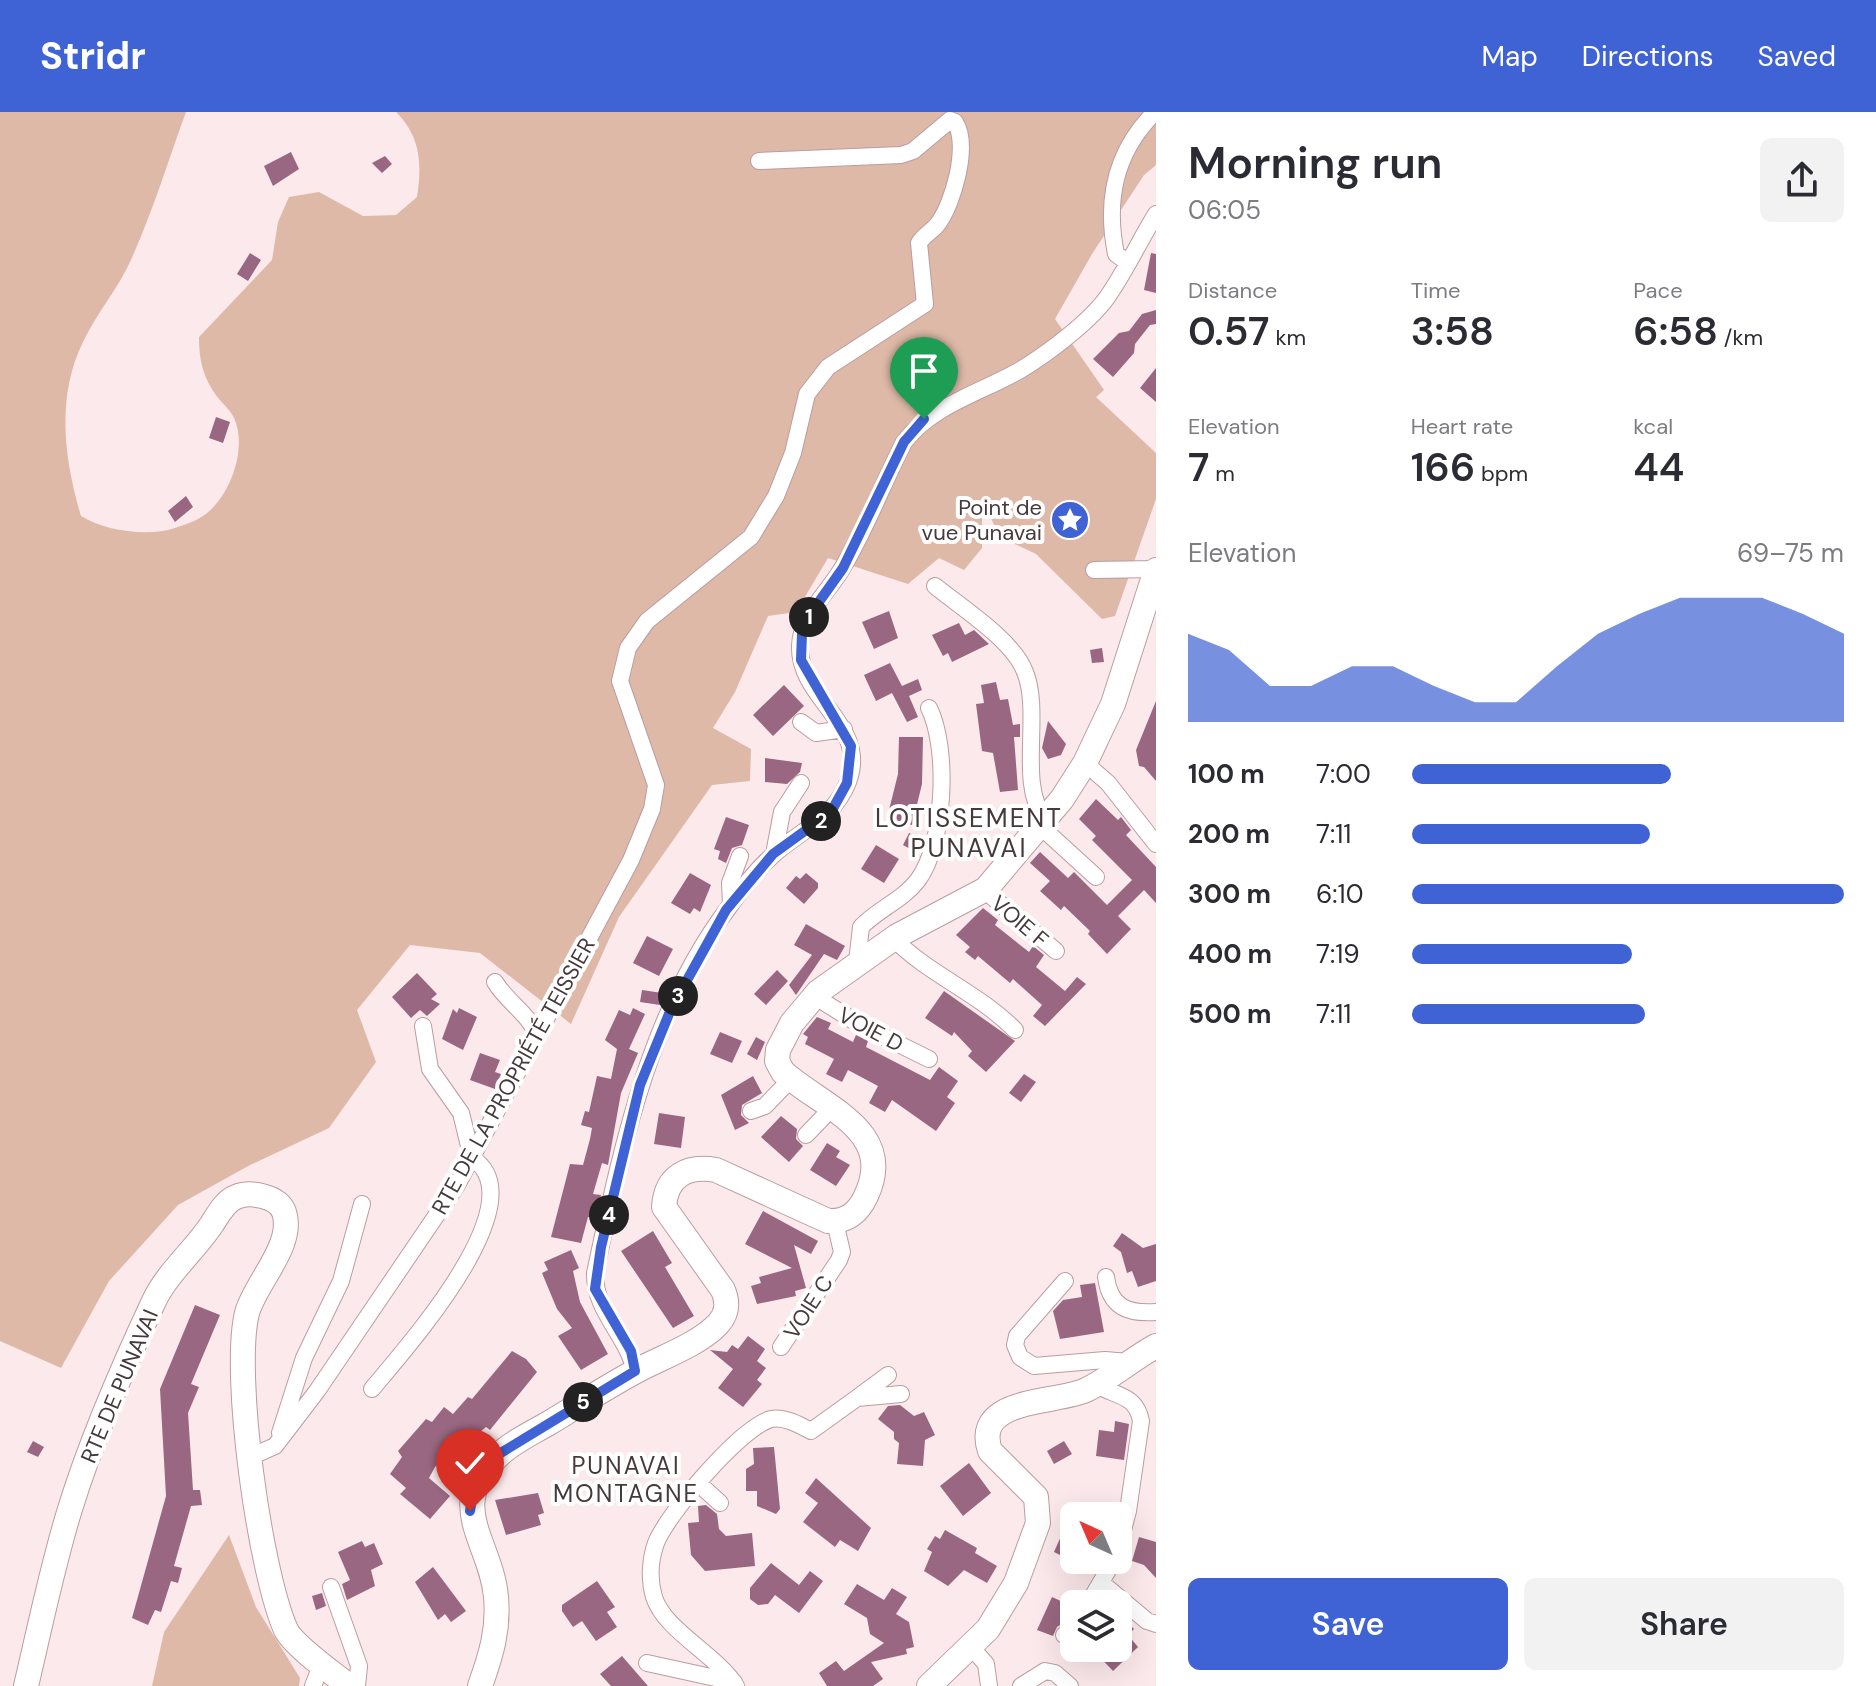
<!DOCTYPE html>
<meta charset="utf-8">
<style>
:root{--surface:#fff;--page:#f2f2f3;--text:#2b2b33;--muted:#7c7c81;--accent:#3f62d4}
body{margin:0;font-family:"DM Sans",sans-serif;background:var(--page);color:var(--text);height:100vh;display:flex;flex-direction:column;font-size:30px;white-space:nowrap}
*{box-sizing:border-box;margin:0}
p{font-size:26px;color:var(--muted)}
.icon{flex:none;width:44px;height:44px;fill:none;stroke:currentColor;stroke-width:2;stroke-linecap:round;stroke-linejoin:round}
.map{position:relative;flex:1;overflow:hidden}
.side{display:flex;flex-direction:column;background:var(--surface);width:720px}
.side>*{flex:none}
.needle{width:52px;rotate:316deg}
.tools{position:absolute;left:1060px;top:1390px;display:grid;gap:16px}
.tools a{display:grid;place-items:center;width:72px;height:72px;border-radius:12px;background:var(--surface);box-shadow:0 8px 32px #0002;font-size:40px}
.pin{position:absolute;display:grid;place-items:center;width:68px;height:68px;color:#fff;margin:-82px -34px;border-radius:50% 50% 50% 0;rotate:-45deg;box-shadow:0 0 8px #0007}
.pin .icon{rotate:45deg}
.km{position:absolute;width:40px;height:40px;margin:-20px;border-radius:50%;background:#222;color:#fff;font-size:22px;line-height:40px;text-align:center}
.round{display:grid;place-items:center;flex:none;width:84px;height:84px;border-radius:12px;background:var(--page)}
.head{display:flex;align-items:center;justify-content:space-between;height:136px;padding:0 32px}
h1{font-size:44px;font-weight:600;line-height:60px}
.metrics{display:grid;grid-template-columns:repeat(3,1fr);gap:12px;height:136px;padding:8px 32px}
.metrics div{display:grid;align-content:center}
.metrics b{font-size:40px;font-weight:600}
.metrics small{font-size:22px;font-weight:400}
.metrics p{font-size:22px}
.chart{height:224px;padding:16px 32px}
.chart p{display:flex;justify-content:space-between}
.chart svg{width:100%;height:144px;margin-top:8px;fill:var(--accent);opacity:.7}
.cta{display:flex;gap:16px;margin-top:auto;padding:16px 32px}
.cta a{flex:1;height:92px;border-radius:12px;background:var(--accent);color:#fff;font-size:32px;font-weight:600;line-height:92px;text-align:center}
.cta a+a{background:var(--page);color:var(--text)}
ul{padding:0 32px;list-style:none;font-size:26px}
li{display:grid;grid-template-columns:128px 96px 1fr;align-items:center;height:60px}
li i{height:20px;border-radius:10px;background:var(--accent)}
header{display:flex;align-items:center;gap:48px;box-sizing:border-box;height:112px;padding:0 40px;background:var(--accent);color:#fff}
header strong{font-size:38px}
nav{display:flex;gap:44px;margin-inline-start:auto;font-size:28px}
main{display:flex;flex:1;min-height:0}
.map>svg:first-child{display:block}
</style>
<header>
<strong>Stridr</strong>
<nav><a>Map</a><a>Directions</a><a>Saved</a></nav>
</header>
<main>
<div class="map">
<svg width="1156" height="1574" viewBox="0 0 1156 1574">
<rect width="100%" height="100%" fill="#fce9ec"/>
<path fill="#deb9a8" d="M0,0H186C168,49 152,102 130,150C117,178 96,202 83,230C56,285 64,347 81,404C104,419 148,425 175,416C184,413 196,409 203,404C230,386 248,336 234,306C231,299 224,293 219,287C204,268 199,250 199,225L272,148L278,110L289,85L319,80L363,104L396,103L417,85C422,52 421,25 396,0H1156V53L1144,63L1092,142L1055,207L1104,278L1096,285L1156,341V387L1115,504L1102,507L1036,442L1002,426L982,391V436L964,458L939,446L908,472L828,446L796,500L768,504L735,580L713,616L751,637L750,669L712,673L619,805L571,912L480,841L410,833L357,898L376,950L329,1016L250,1053L178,1093L109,1169L61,1256L0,1229Z
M229,1423L256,1495L300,1566L299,1574H152L164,1520Z"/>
<path fill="#996781" d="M291,40L299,57L273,74L264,54Z
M385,44L392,52L382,61L372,51Z
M250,141L261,148L248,169L237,162Z
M1151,141L1156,142V181L1144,178Z
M1156,198V212L1150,213L1135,232L1134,241L1113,265L1093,247L1119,221L1129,219L1142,202Z
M1156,256V290L1140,276Z
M216,305L230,310L223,331L209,326Z
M186,384L193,395L175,410L168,399Z
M889,499L898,526L874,537L862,510Z
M959,511L965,523L974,518L989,532L952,550L948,541L943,544L932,523Z
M1102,536L1104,550L1092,551L1090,538Z
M890,551L902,574L918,567L922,578L909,584L918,605L907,610L892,581L876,589L864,563Z
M996,570L1000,588L1008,587L1013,613L1020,612V625H1014L1018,678L1000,680L993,641L982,639L976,592L984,591L981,573Z
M784,573L804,594L773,624L753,603Z
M1156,589V669L1144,655L1139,654L1136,638Z
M1048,609L1066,632L1061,643L1048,647L1042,636Z
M899,625H923L922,672L912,713L892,709L894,703L888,702L898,662Z
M765,646L802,651L800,660L787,672L765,670Z
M1096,687L1118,708L1121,705L1131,718L1126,723L1156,755V791L1144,778L1118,804L1131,817L1107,842L1088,822L1090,819L1064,794L1061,798L1040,779L1050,769L1030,751L1040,740L1068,766L1074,760L1107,793L1132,768L1092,728L1096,724L1079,707Z
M726,705L749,713L742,733L732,736L726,751L718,747L720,739L714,737Z
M909,721L922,728L916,740L903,733Z
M876,733L899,747L884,771L861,757Z
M690,761L711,773L700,800L694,796L690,802L671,791Z
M806,761L818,771V776L804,792L786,776L796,764L800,767Z
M983,796L998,808L995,813L1029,840L1033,834L1044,843L1036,855L1065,879L1077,865L1086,872L1045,914L1033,904L1042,893L1013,867L1010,871L978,844L975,848L965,840L970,835L956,823Z
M806,812L845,834L837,848L824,842L796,883L789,873L812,843L794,833Z
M647,824L673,837L659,864L633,851Z
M777,858L788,869L766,893L754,882Z
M417,861L437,882L431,887L440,892L427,904L420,898L411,906L392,885Z
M642,878L662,881L660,893L640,890Z
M944,879L1015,929L986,960L968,944L972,939L954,920L952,924L925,906Z
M459,896L477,905L463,938L442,927L453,897L457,901Z
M633,896L645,902L629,937L638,941L621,981L608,1053L602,1051L593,1082L601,1083L595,1107L588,1105L581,1131L551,1125L570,1052L583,1053L590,1027L592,1016L581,1013L585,999L589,1000L597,964L611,967L617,937L605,928L619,898L630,903Z
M817,905L831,911L828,917L853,930L856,923L868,929L866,935L930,968L939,955L958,969L947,985L955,991L936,1019L892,988L885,1000L869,991L878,974L848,958L842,970L826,962L834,947L805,932L808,925L803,922Z
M720,920L742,929L732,951L710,942Z
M756,925L765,930L757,948L747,942Z
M480,941L500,948L495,960L501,962L495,977L470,968Z
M1024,962L1036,970L1021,990L1009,981Z
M753,964L762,981L742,993L741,1003L749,1011L735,1018L721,983Z
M659,1001L685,1005L681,1036L654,1032Z
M781,1004L797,1017L796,1027L803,1034L789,1050L761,1025Z
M827,1031L840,1039L836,1045L850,1053L836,1074L810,1058Z
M763,1099L818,1129L811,1142L794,1133L806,1176L795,1179L796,1184L757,1192L751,1174L761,1171L759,1165L792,1156L745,1132Z
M653,1119L672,1151L665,1155L694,1204L673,1216L621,1139Z
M1122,1121L1143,1136L1156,1132V1169L1138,1175L1132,1159L1127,1161L1121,1140L1113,1134Z
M571,1138L579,1156L573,1159L580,1190L608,1242L581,1258L558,1224L572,1216L557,1197L542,1161L548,1158L544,1150Z
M1095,1171L1104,1220L1060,1227L1053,1199L1063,1188L1082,1185L1080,1173Z
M195,1193L220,1203L191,1272L199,1275L188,1301L193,1378H200L202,1393L191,1394L174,1454L182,1456L178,1471L171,1469L161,1500L155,1498L148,1513L132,1506L166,1384L160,1277Z
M748,1224L765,1237L757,1249L766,1256L757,1268L762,1272L743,1295L718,1276L733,1257L710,1238L727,1240L732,1233L738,1237Z
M512,1239L526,1247L537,1260L490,1318L486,1315L465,1332L459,1327L435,1355L429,1366L450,1384L430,1407L400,1382L406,1376L390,1362L402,1345L398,1339L426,1307L432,1310L444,1295L453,1302L468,1285L472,1287Z
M900,1293L914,1304L924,1300L935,1323L925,1328L923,1354L897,1352L899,1331L894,1327V1320L878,1307L888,1294Z
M1115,1309L1129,1312L1124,1348L1096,1344L1099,1318L1114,1320Z
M33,1329L44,1335L38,1345L27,1340Z
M1064,1329L1072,1342L1054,1352L1047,1339Z
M774,1335L780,1397L776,1402L757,1394V1379H746V1357L754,1352L753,1336Z
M969,1351L991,1381L963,1404L940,1374Z
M816,1366L871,1416L858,1439L840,1428L835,1435L803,1410L818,1391L805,1381Z
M538,1381L544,1401L538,1403L541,1413L506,1423L495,1388Z
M706,1393L717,1402L719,1417L726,1424L752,1421L755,1454L705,1459L691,1443L688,1411L699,1410L698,1394Z
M1074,1395V1450L1054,1440Z
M945,1418L977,1436L975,1441L997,1454L987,1471L964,1458L948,1474L924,1459L932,1440L927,1437L935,1424L940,1427Z
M1139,1425L1156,1430V1466L1144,1453L1132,1449Z
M362,1429L365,1435L374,1431L383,1452L371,1458L375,1474L347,1488L342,1472L350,1468L338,1440Z
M771,1451L799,1473L810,1459L823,1469L799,1501L775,1483L768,1492L758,1493L750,1487V1476Z
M433,1455L466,1499L451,1510L445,1502L438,1508L415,1470Z
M597,1469L615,1495L607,1500L617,1515L596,1529L582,1509L573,1515L562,1499V1493Z
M857,1472L884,1488L892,1476L907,1485L896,1502L909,1510L914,1535L906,1537L907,1542L871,1550L883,1567L873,1574H827L819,1561L836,1549L844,1559L884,1531L870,1522L867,1506L844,1492Z
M322,1481L326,1494L316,1498L312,1484Z
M1052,1485L1074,1495L1069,1507L1057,1515L1053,1524L1037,1518Z
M1118,1501L1134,1517L1128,1523L1138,1535L1113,1559L1091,1536H1118Z
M622,1544L648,1574H611L600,1562Z"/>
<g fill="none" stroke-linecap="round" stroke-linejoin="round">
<g stroke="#ba9da1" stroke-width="18">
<path id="minor" d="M1127,150L1116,142C1105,87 1115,40 1155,0
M1094,458L1156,457
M935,474C962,496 1013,528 1025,560C1042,601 1017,673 1045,707
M801,610L816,621L844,617
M1085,651L1108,671L1156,732
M1039,713L1096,765
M774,742L782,700L801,671
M984,778L1056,839
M731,792L730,771L740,744
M893,826C929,863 979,881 1015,918
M857,850L861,815C878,797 903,788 918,768C945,732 949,636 929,596
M495,870C507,890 529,902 537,923
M814,884L862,914L929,947
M751,999L765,994L791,967
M806,1023L832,996
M1106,1165C1110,1195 1127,1202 1156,1200
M1065,1169L1017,1224L1015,1233L1020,1245L1034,1254L1105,1248L1129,1250
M781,1235L839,1148L842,1140L835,1110
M635,1259C627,1223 594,1199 595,1161C622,1035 649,901 729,795C742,777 755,759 772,744C800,718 833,708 848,670C870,613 798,587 800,534C801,502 829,480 843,455C867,415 883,371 904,330C934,292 981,281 1022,257C1048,241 1094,207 1110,181C1127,156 1140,128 1156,102
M1095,1272C1116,1285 1136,1282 1141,1309L1128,1399L1118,1437
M372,1277C404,1238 539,1089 472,1046L461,1001L430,957L423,914
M857,1286L888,1263
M280,1321L304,1246L341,1169L362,1092
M250,1345L275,1334L317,1279L457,1073L631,748L652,697L656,673L620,569L628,536L647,509L751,425L776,384L793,341L807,282L828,255L925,192L919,131C924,123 931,120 937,113C953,93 970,33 955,10L950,8L913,39L901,43L759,49
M698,1371L720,1391
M1104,1473L1147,1509L1156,1512
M331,1475L359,1554L357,1574
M1088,1492L1114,1448
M1064,1523L1071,1522L1074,1517
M972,1536L986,1552L989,1574
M647,1551L734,1570
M313,1574L322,1551
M736,1574C717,1543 664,1518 654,1485C649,1468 650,1448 656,1431C668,1401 740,1316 771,1307C784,1304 800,1313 811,1319L857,1286L901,1282
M1021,1574L1045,1559L1055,1561L1070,1574"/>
</g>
<g stroke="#ba9da1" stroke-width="26">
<path id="secondary" d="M26,1574C40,1515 52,1455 70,1397C92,1326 122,1257 154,1189C167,1161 195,1138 212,1112C218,1103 225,1089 236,1085C250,1079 278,1084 284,1100C295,1133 255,1171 247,1201C232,1262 260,1460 286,1518C294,1534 334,1562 349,1574
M480,1574C491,1543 499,1518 496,1485C491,1429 444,1394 498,1344C512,1330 532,1321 549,1311C581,1292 612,1271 644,1255C668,1243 700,1231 718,1212C728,1201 728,1190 723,1178L664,1095C666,1064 687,1053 716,1058L828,1109C847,1110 858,1101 866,1084C897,1018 823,996 783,960L777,949L778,938L792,911L818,880L897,824L986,777L1062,687L1085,651L1113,592L1156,458
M929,1574L988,1517L1016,1471L1038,1411L1036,1385L990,1339C972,1285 1056,1292 1086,1278C1111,1266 1132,1247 1156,1234"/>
</g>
<use href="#minor" stroke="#fff" stroke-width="16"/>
<use href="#secondary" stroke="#fff" stroke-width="24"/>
</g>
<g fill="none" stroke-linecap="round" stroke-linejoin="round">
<g stroke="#fff" stroke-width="16">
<path id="route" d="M470,1399C473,1374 482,1361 499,1342L635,1259L631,1239L595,1177L601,1135L640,973L671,897L726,798L773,742L831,700L847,671L851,634L801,548L802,522L811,501L843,456L904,330L924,307"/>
</g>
<use href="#route" stroke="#3f62d4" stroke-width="10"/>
</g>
<defs>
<g id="sight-disc" transform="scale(2)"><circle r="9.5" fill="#3f62d4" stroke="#fff"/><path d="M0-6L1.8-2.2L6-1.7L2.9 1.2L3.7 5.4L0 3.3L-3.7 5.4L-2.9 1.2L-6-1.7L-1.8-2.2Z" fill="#fff"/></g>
</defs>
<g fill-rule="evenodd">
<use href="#sight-disc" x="1070" y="408"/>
</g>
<g text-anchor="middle" stroke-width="8" stroke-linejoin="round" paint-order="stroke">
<g font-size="22" fill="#45393b" stroke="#fff" text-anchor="end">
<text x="1042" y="403">Point de<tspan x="1042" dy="25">vue Punavai</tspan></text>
</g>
<g font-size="22" fill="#45393b" stroke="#fff">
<text transform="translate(1020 809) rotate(40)" y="8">VOIE F</text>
<text transform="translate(871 917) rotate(28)" y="8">VOIE D</text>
<text transform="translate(513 964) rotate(-61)" y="8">RTE DE LA PROPRIÉTÉ TEISSIER</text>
<text transform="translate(808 1195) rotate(-57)" y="8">VOIE C</text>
<text transform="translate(119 1274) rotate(-67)" y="8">RTE DE PUNAVAI</text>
</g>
<g font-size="24" letter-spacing="2" fill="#45393b" stroke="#fff">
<text x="626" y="1362">PUNAVAI<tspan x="626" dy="28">MONTAGNE</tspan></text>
</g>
<g font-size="26" letter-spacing="2" fill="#45393b" stroke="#fff">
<text x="969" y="715">LOTISSEMENT<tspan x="969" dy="30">PUNAVAI</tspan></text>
</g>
</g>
</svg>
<div class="tools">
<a><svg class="needle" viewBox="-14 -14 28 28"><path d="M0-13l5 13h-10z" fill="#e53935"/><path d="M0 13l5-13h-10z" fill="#7c7c81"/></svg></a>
<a><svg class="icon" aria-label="layers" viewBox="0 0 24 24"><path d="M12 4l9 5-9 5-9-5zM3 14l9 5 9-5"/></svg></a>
</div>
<div class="pin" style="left:924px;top:307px;background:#1e9e55"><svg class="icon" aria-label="arrive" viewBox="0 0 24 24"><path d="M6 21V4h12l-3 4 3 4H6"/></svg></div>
<div class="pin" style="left:470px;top:1399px;background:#d93025"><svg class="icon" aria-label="check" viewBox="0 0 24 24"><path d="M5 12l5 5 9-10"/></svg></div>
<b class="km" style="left:809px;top:505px">1</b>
<b class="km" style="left:821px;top:709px">2</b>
<b class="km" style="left:678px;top:884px">3</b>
<b class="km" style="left:609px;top:1103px">4</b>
<b class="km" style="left:583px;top:1290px">5</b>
</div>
<section class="side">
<div class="head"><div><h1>Morning run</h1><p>06:05</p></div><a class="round"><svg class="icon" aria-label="share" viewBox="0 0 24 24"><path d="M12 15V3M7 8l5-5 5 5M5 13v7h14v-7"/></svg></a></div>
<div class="metrics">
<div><p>Distance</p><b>0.57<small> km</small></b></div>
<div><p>Time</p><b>3:58</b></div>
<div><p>Pace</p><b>6:58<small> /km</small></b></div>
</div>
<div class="metrics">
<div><p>Elevation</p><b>7<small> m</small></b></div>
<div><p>Heart rate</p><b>166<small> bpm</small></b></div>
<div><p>kcal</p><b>44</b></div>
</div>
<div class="chart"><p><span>Elevation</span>69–75 m</p>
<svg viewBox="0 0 160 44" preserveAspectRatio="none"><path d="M0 44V17L10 22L20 33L30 33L40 27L50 27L60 33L70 38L80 38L90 27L100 17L110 11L120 6L130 6L140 6L150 11L160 17V44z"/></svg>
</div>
<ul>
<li><b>100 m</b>7:00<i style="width:60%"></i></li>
<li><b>200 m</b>7:11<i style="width:55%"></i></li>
<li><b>300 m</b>6:10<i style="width:100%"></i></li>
<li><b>400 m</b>7:19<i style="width:51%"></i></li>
<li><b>500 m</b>7:11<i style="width:54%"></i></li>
</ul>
<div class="cta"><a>Save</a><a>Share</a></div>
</section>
</main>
